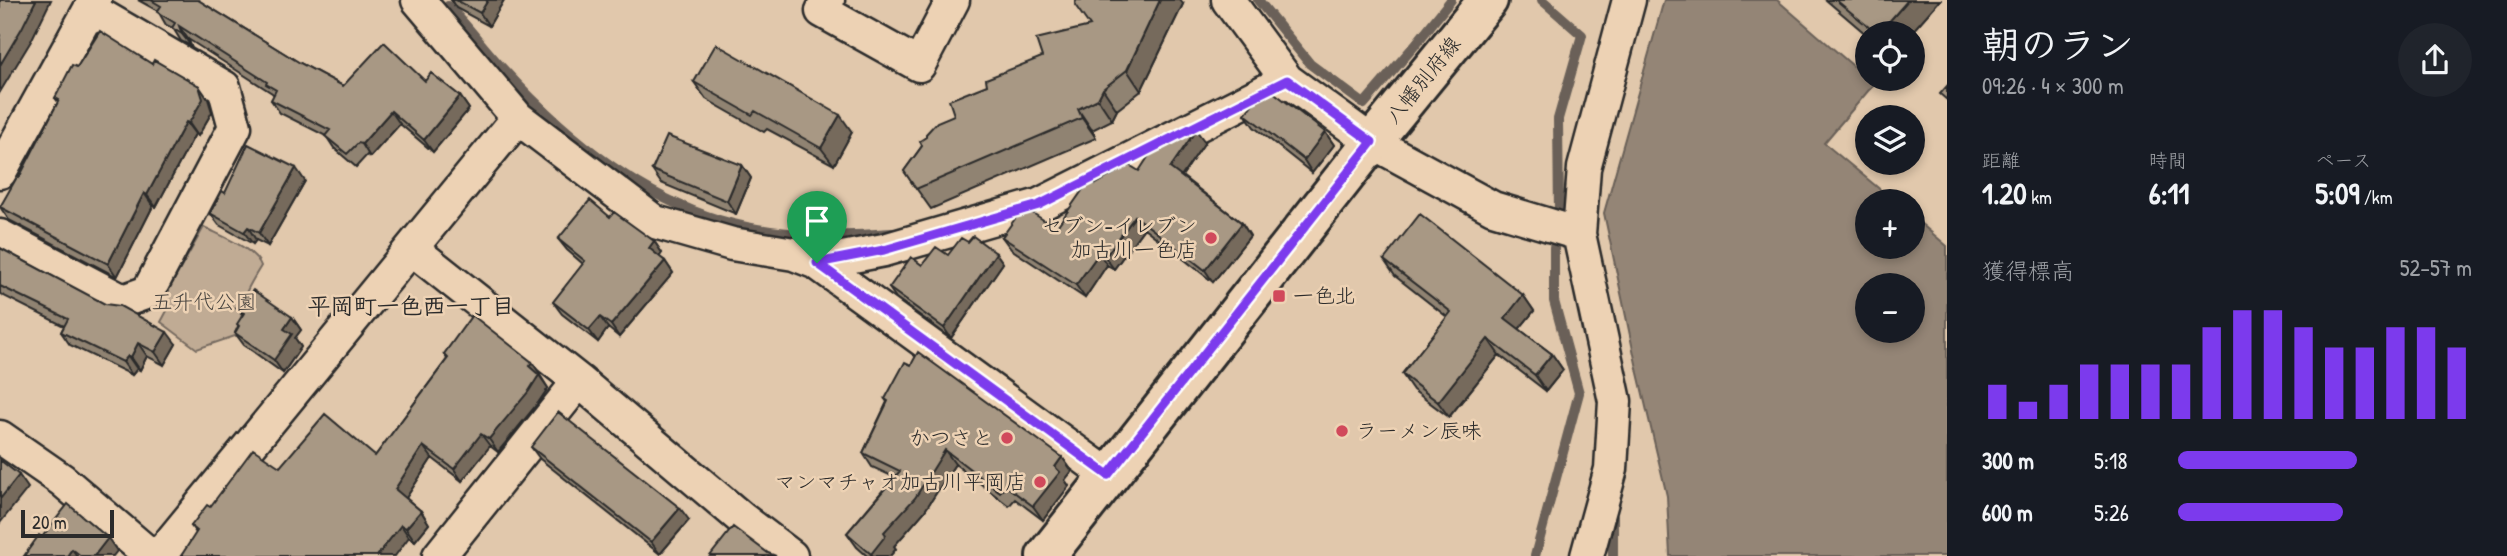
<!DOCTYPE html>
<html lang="ja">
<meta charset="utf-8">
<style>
:root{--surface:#171b24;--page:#20242c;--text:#f1f3f6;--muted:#9ea1a6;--accent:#7c3aed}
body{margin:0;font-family:"Patrick Hand","Klee One",sans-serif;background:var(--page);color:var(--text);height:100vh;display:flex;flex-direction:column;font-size:26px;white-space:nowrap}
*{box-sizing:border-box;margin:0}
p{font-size:23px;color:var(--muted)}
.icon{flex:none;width:38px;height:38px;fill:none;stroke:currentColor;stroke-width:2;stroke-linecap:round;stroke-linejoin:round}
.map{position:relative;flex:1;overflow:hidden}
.panel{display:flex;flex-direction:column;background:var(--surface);width:560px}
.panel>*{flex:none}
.fabs{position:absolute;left:1855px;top:21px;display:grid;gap:14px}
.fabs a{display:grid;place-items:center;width:70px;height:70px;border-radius:50%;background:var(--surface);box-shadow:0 4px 10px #0003;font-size:35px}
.scale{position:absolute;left:21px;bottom:18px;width:93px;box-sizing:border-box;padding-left:7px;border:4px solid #2b2b2b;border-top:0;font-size:19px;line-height:24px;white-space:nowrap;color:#2b2b2b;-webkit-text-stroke:5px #edd2b4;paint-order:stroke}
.pin{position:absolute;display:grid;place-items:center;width:60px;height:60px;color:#fff;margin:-72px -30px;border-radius:50% 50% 50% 0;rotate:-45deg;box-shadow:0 0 7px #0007}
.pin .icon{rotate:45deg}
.round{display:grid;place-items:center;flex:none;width:74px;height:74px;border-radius:37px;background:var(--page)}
.overview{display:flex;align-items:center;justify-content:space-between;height:119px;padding:0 35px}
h1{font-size:38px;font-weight:800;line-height:52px}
.metrics{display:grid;grid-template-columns:repeat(3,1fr);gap:10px;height:119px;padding:7px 35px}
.metrics div{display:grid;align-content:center}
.metrics b{font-size:30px;font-weight:800}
.metrics small{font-size:19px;font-weight:400}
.metrics p{font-size:19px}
.chart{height:196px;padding:14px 35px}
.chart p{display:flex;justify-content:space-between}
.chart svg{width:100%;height:126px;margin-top:7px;stroke:var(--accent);stroke-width:6}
ul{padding:0 35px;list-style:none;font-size:23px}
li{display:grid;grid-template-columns:112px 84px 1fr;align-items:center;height:52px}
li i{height:18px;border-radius:9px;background:var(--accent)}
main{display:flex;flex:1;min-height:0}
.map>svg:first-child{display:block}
</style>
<main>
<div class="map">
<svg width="1947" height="556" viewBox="0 0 1947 556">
<rect width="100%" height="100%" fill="#e1c8ac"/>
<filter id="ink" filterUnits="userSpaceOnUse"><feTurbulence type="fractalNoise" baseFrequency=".0143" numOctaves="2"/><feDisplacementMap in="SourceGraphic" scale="14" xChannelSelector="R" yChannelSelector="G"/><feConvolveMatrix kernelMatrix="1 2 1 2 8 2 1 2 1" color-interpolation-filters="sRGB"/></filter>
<g filter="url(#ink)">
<path fill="#c0ab94" stroke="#766b60" stroke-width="2" d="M204,227C219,235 256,249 261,266C243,295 241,299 241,334L197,349L161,322L168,309L161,303Z"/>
<path fill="#948576" stroke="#6a6158" stroke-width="2" fill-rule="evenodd" d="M1664,0H1777L1874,84L1824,143L1894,201H1867V247H1913V217L1947,246V556H1670L1667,496L1638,373L1604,213ZM1867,285H1913V331H1867Z"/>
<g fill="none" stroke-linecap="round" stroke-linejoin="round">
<path stroke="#6a6158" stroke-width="10" d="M1258,0L1310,64L1364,104L1415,45L1451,0
M1542,0L1582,35L1558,119L1559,216
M448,6C468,26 484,49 504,70C562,133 636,195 719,220C776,237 834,238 892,233
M1535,556L1579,393L1554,301V247
M1613,556V517"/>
<g stroke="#2b2b2b" stroke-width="37">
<path id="street" d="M418,0L518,118L655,222L732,244L794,254L817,263L1108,475
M828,0L822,11L919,65L953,0
M1228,0L1287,80L1372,142L1493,208L1579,234
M0,172L95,0
M0,236L123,301L148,292L235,127L224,87L90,9
M412,249L579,381L741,518L791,556
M817,263L884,250L1039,205L1287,80
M0,437L62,480L151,556
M159,556L518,118
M439,556L579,381
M1587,556L1611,469L1615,401L1579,234L1584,168L1629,0"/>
</g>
<g stroke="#2b2b2b" stroke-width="44">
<path id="secondary" d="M1046,556L1372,142L1488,0"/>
</g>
<use href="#street" stroke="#edd2b4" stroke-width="32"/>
<use href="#secondary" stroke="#edd2b4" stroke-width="38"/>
</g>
<path fill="#908372" stroke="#2b2b2b" stroke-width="2" d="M138,0H198L300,63L343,86L425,81L460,96L469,109L433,152L400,124L370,157L367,155L356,167L334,148L326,136L280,113L271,100L274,95L272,93L188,39L191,46L181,41L173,28L166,25L158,11Z
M451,0H504L489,26L456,8Z
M1826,0H1940L1911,33H1867V35Z
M1183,4L1141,91L1117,110L1112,120L1092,130L1096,138L931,209L904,171L922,146L926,137L954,115L987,85L1042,57Z
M152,64L208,99L212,112L198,136L195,134L156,207L153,206L117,277L9,220L0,207L19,178L58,102L55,98L77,67Z
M694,82L852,132L834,165L767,129L764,132L706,99Z
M1245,114L1325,132L1334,145L1312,173L1254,127Z
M1205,142L1182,176L1242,223L1250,236L1213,282L1144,228L1114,269L1107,265L1085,298L1011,249L1002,237L1056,228L1096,184L1139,171Z
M742,165L751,178L736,214L661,183L652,170Z
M305,181L268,246L256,240L253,244L219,225L210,213L225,193Z
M610,217L654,241L662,253L659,257L665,261L673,273L619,337L608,328L598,342L562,314L553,302L583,264L567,250L558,239Z
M968,242L996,253L1003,263L951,338L896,298L889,288L922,265L948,255Z
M0,248L176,344L164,365L147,356L140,370L137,369L132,375L70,345L61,332L64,326L0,294Z
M1384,260L1523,295L1534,311L1519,329L1552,354L1563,370L1546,391L1499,355L1449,417L1413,390L1402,374L1447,317L1395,276Z
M237,308L292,317L301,330L295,338L301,347L283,373L244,345L235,333L243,315Z
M444,354L532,362L548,388L538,403L498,452L490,446L462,481L432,458L406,498L421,511L429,524L415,541L409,537L196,533L191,526L210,507L280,467L375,456L447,359Z
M885,399L1062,457L1072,471L1065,480L1069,486L1043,520L1015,499L1009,506L955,464L924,512L894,546L896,549L890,556H867L857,547L847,533L894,477L872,467L863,453L887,402Z
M531,447L689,520L660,554L540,459Z"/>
<path fill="#766a5c" stroke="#2b2b2b" stroke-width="2" d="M36,0H51L31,41L0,92V65Z
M488,0H504L489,26L480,13Z
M1160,0H1180L1183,4L1141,91L1127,70Z
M1908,0H1940L1911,33H1879Z
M179,26L188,39L191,46L182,34Z
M199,86L208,99L212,112L198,136L189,123Z
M1103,89L1117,110L1112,120L1098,99Z
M460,96L469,109L433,152L424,140Z
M1078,109L1092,130L1096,138L1082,118Z
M391,111L400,124L370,157L362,144Z
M840,115L852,132L834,165L821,148Z
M186,122L195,134L156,207L147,195Z
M1196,130L1205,142L1179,180L1170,168Z
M1325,132L1334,145L1312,173L1304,160Z
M742,165L751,178L736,214L727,201Z
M296,168L305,181L268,246L259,233Z
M144,193L153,206L117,277L108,264Z
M1135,216L1144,228L1114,269L1105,257Z
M1242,223L1250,236L1213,282L1205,270Z
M248,227L256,240L253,244L244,232Z
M654,241L662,253L657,260L649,248Z
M996,253L1003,263L951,338L944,328Z
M1099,253L1107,265L1085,298L1076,285Z
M665,261L673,273L619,337L611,325Z
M1523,295L1534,311L1516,333L1505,318Z
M292,317L301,330L295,338L301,347L283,373L274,360L284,329Z
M600,317L608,328L598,342L589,330Z
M167,332L176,344L164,365L155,352Z
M1488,339L1499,355L1449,417L1438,402Z
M138,343L147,356L140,370L131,357Z
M1552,354L1563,370L1546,391L1535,375Z
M128,356L137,369L132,375L123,362Z
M532,362L540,374L537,378L529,366Z
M539,375L548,388L538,403L498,452L489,439Z
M481,434L490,446L462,481L454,469Z
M423,446L432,458L404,501L395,489Z
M945,450L955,464L924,512L894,546L896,549L890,556H873L871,554L884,532Z
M1062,457L1072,471L1065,480L1069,486L1043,520L1033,506L1055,467Z
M19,475L28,488L0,523V499Z
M680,508L689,520L660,554L651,542Z
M421,511L429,524L415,541L406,528Z
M401,525L409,537L395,556H377Z
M108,538L117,551L113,556H94Z
M72,549L77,556H67Z"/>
<path fill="#a89884" stroke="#2b2b2b" stroke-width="2" d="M0,0H36L22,28L0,65Z
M151,0H198L300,63L343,86L384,42L425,81L431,73L460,96L424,140L391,111L362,144L358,143L347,154L325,136L330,130L271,100L276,90L266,84L267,82L179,26L182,34L172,28L175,23L157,12L161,6Z
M456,0H488L480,13Z
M1076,0H1160L1127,70L1103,89L1098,99L1078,109L1082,118L916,189L904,171L922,146L920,141L926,137V134L937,122L954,115L949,100L987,85L986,79L1042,57L1036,39L1090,26L1075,5Z
M1836,0H1908L1879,33H1876Z
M100,31L152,64L154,60L199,86L203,99L189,123L186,122L147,195L144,193L108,264L0,207L17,177L19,178L59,100L55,98L72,65L77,67Z
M716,44L840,115L821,148L755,111L752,115L694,82Z
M1947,86V100L1940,94Z
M1272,91L1325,132L1304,160L1245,114L1257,98Z
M1196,130L1170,168L1242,223L1205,270L1135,216L1105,257L1099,253L1076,285L1002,237L1017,216L1031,212L1056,228L1086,185L1092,182L1096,184L1129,165L1139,171L1150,154Z
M667,136L742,165L727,201L652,170Z
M248,144L296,168L259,233L248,227L244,232L210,213L222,191L225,193Z
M590,200L610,217L614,212L654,241L649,248L665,261L611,325L600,317L589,330L553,302L585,261L558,239Z
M1420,214L1523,295L1505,318L1552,354L1535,375L1488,339L1438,402L1402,374L1451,312L1384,260Z
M973,236L996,253L944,328L889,288L911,257L922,265L936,247L948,255L961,238L968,242Z
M0,248L105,304L120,306L167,332L155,352L138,343L131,357L128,356L123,362L61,332L68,319L0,286Z
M253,290L292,317L284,329L292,334L274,360L235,333L239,326L237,324L244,313L237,308Z
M472,315L532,362L529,366L539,375L529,391L489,439L481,434L454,469L423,446L395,489L421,511L406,528L401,525L377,556H181L197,531L191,526L207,505L210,507L253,449L280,467L325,414L375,456L448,358L444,354Z
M918,352L1062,457L1055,467L1060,472L1033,506L1006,486L1000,492L945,450L915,498L884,532L886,535L871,554L847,533L900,471L863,453L888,401L885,399L905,362L911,365Z
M558,412L680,508L651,542L531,447Z
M0,460L19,475L0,499Z
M68,504L108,538L94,556H81L72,549L67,556H24L39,535L42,537Z
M733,527L768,553L776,556H710Z"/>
</g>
<g fill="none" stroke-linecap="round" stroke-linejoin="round" filter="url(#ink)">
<g stroke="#fff" stroke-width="14">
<path id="route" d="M1287,80L1372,142L1108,475L817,263L884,250L1039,205Z"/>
</g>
<use href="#route" stroke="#7c3aed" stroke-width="9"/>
</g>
<g fill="#d1495b" stroke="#edd2b4" stroke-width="2.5">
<circle cx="1211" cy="238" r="7"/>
<rect x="1272" y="289" width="14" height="14" rx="3.5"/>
<circle cx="1342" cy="431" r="7"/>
<circle cx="1007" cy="438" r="7"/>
<circle cx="1040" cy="482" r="7"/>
</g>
<g text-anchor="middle" stroke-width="5" stroke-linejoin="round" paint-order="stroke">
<g font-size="21" fill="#2b2b2b" stroke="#edd2b4">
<text transform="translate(1423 80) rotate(-51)" y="7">八幡別府線</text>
</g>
<g font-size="21" fill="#2b2b2b" stroke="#edd2b4" text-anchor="end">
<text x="1197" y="233">セブン-イレブン<tspan x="1197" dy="24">加古川一色店</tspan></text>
<text x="1293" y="303" text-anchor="start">一色北</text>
<text x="1356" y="438" text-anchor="start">ラーメン辰味</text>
<text x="993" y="445">かつさと</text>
<text x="1026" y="489">マンマチャオ加古川平岡店</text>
</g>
<g font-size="21" fill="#494540" stroke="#edd2b4">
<text x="204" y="309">五升代公園</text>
</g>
<g font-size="23" font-weight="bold" fill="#2b2b2b" stroke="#edd2b4">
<text x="411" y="314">平岡町一色西一丁目</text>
</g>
</g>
</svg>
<div class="fabs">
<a><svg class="icon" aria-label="locate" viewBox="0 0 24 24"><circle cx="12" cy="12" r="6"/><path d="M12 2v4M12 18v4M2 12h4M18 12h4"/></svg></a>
<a><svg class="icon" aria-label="layers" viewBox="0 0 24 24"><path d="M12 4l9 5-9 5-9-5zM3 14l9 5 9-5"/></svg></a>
<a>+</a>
<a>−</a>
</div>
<div class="scale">20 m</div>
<div class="pin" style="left:817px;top:263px;background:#1e9e55"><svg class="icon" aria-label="arrive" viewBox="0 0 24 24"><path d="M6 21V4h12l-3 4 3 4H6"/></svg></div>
</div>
<section class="panel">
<div class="overview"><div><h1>朝のラン</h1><p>09:26 · 4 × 300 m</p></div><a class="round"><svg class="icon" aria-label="share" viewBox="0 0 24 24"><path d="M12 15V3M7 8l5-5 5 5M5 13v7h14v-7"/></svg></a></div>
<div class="metrics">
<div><p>距離</p><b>1.20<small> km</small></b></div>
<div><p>時間</p><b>6:11</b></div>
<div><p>ペース</p><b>5:09<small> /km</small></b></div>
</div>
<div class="chart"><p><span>獲得標高</span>52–57 m</p>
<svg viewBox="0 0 160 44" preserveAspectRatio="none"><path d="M5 44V32M15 44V38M25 44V32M35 44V25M45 44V25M55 44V25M65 44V25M75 44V12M85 44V6M95 44V6M105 44V12M115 44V19M125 44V19M135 44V12M145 44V12M155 44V19"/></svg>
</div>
<ul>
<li><b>300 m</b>5:18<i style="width:61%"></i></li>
<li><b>600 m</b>5:26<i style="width:56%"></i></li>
</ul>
</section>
</main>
